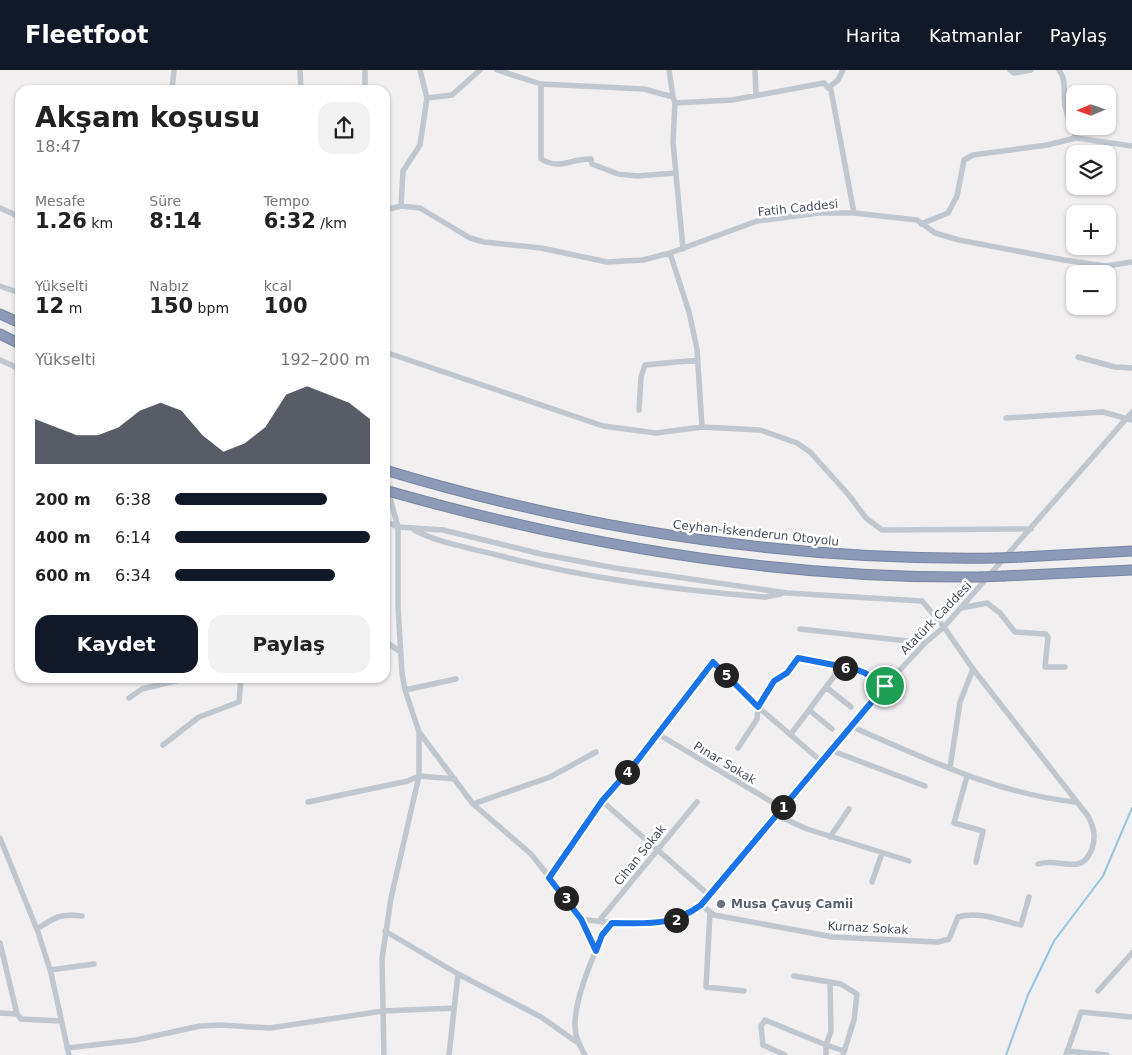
<!DOCTYPE html>
<html lang="tr">
<meta charset="utf-8">
<style>
:root{--surface:#fff;--page:#f2f2f2;--text:#222;--muted:#767676;--accent:#111827}
body{margin:0;font-family:"DejaVu Sans",sans-serif;background:var(--page);color:var(--text);height:100vh;display:flex;flex-direction:column;font-size:19px;white-space:nowrap}
*{box-sizing:border-box;margin:0}
p{font-size:16px;color:var(--muted)}
.icon{flex:none;width:28px;height:28px;fill:none;stroke:currentColor;stroke-width:2;stroke-linecap:round;stroke-linejoin:round}
.map{position:relative;flex:1;overflow:hidden}
.sheet{position:absolute;left:15px;top:15px;width:375px;height:598px;display:flex;flex-direction:column;background:var(--surface);border-radius:15px;box-shadow:0 1px 4px #0004}
.sheet>*{flex:none}
.needle{width:32px;rotate:268deg}
.fabs{position:absolute;left:1066px;top:15px;display:grid;gap:10px}
.fabs a{display:grid;place-items:center;width:50px;height:50px;border-radius:10px;background:var(--surface);box-shadow:0 1px 4px #0004;font-size:25px}
.pin{position:absolute;display:grid;place-items:center;width:42px;height:42px;color:#fff;margin:-21px;border:2px solid #fff;border-radius:50%;box-shadow:0 1px 5px #0007}
.km{position:absolute;width:25px;height:25px;margin:-12px;border-radius:50%;background:#222;color:#fff;font-size:14px;line-height:25px;text-align:center}
.round{display:grid;place-items:center;flex:none;width:52px;height:52px;border-radius:15px;background:var(--page)}
.head{display:flex;align-items:center;justify-content:space-between;height:85px;padding:0 20px}
h1{font-size:28px;font-weight:600;line-height:38px}
.figures{display:grid;grid-template-columns:repeat(3,1fr);gap:8px;height:85px;padding:5px 20px}
.figures div{display:grid;align-content:center}
.figures b{font-size:21px;font-weight:600}
.figures small{font-size:14px;font-weight:400}
.figures p{font-size:14px}
.chart{height:140px;padding:10px 20px}
.chart p{display:flex;justify-content:space-between}
.chart svg{width:100%;height:90px;margin-top:5px;fill:var(--accent);opacity:.7}
.primary-button{display:flex;gap:10px;margin-top:auto;padding:10px 20px}
.primary-button a{flex:1;height:58px;border-radius:15px;background:var(--accent);color:#fff;font-size:20px;font-weight:600;line-height:58px;text-align:center}
.primary-button a+a{background:var(--page);color:var(--text)}
ul{padding:0 20px;list-style:none;font-size:16px}
li{display:grid;grid-template-columns:80px 60px 1fr;align-items:center;height:38px}
li i{height:12px;border-radius:6px;background:var(--accent)}
header{display:flex;align-items:center;gap:30px;box-sizing:border-box;height:70px;padding:0 25px;background:var(--accent);color:#fff}
header strong{font-size:24px}
nav{display:flex;gap:28px;margin-inline-start:auto;font-size:18px}
.map>svg:first-child{display:block}
</style>
<header>
<strong>Fleetfoot</strong>
<nav><a>Harita</a><a>Katmanlar</a><a>Paylaş</a></nav>
</header>
<div class="map">
<svg width="1132" height="985" viewBox="0 0 1132 985">
<rect width="100%" height="100%" fill="#f1efef"/>
<g fill="none" stroke-linecap="round" stroke-linejoin="round">
<path stroke="#94c4e2" stroke-width="2" d="M1006,985L1028,925L1054,871L1103,806L1132,738"/>
<g stroke="#7785a3" stroke-width="11">
<path id="highway" d="M0,244L20,253
M0,264L20,274
M385,400C584,460 788,491 996,488
M406,426C594,478 783,509 979,507
M1022,487L1132,481
M1004,506L1132,500"/>
</g>
<path stroke="#c1c7cf" stroke-width="5.5" d="M300,0L301,20
M365,0V20
M497,0L541,14L644,19L673,27L675,33L673,72L683,179
M669,0L673,27
M755,0L756,24
M1010,0L1014,3L1031,0
M1059,0C1067,10 1063,24 1065,36C1068,48 1072,57 1076,68
M541,14V89C561,101 571,88 591,89L592,94L618,104L637,106L676,103
M828,18L838,10L843,0
M172,20L174,0
M427,28L452,25L480,0
M675,33L732,30L824,13L831,20L854,143
M401,136L403,101L420,75L427,28L420,0
M0,138L20,147
M385,140L401,136L420,138L470,168L484,172L541,178L607,192L643,190L670,183L757,151L819,143H854L917,150L935,163L959,170L1064,190L1106,196L1132,192
M921,154L948,143L957,126L964,90L973,85L1047,75L1076,68L1132,76
M670,183L689,242L697,279L702,357
M0,216L20,223
M385,282L603,356L656,363L702,357L760,360L797,373L810,382L848,424L866,448L882,460L1031,459
M1078,287L1115,297L1132,298
M0,290L20,299
M639,340L641,307L645,295L698,290
M1006,348L1103,342L1132,350
M385,409L398,457V537L402,603L405,620L419,662L473,734L531,784L577,842L596,881
M385,451L398,457L443,460L541,484L615,498L787,523L922,531L944,557L973,599L1088,746C1094,758 1096,766 1092,779C1081,807 1060,787 1038,794
M414,460C441,474 471,478 501,486C588,509 676,520 765,527L781,524
M961,538L987,533L1000,543L1015,562L1046,564L1048,567L1045,597H1065
M800,559L925,573
M385,571L399,581
M826,617L851,637
M405,620L456,609
M129,628L142,619L188,608
M809,640L832,659
M850,656C923,687 996,724 1076,732
M658,664L782,738
M791,664L841,597
M163,675L199,647L239,632L241,608
M738,678L757,649L758,637L774,611L787,603L798,588L855,599L865,603L885,616
M830,680L925,716
M950,698L960,632L973,599
M967,706L954,753L983,761L976,792
M602,731L710,826
M308,732L408,711L419,706L455,709
M473,734L550,707L596,682
M776,745L807,759L909,791
M830,767L849,739
M0,768L38,862L51,903L69,985
M549,808L602,731L658,664L713,592L758,637L821,691
M872,812L882,783
M701,835L714,845L833,867L938,872L949,869L958,847C978,841 1000,850 1021,855L1029,827
M710,842L706,917L744,921
M581,849C623,855 665,861 701,835L885,616L925,573L944,557L1132,342
M599,851L697,732
M37,859C55,847 61,843 82,846
M385,861L458,904L541,947L578,973
M0,873L17,944L21,949L60,951
M50,900L94,894
M794,906L830,912
M1098,921L1132,883
M0,943L17,944
M67,978L136,970L200,956L221,955L270,958L383,941L454,938
M1067,981L1107,985
M384,985L382,889L391,828L419,706V662
M449,985L458,904
M585,985C580,976 575,967 575,956C574,930 596,873 612,853
M785,985L763,975L761,956L765,950L826,975L831,961L830,912L841,914L857,924L854,950L843,985
M826,985V975L844,981
M1066,985L1081,942L1132,947"/>
<use href="#highway" stroke="#8c9ab8" stroke-width="9"/>
<g stroke="#7785a3" stroke-width="11" stroke-linecap="butt">
<path id="highway-bridge" d="M385,420L406,426
M996,488L1022,487
M979,507L1004,506"/>
</g>
<use href="#highway-bridge" stroke="#8c9ab8" stroke-width="9"/>
</g>
<g fill="none" stroke-linecap="round" stroke-linejoin="round">
<g stroke="#fff" stroke-width="10">
<path id="route" d="M798,588L855,599L865,603L885,616L701,835C671,857 647,853 612,853L602,865L596,881L581,849L549,808L602,731L637,691L713,592L758,637L774,611L787,603Z"/>
</g>
<use href="#route" stroke="#1a73e8" stroke-width="6"/>
</g>
<circle fill="#6b7280" stroke="#fff" stroke-width="2" cx="721" cy="834" r="5"/>
<g text-anchor="middle" stroke-width="5" stroke-linejoin="round" paint-order="stroke">
<g font-size="12" fill="#494f5a" stroke="#fff">
<text transform="translate(798 138) rotate(-6)" y="4">Fatih Caddesi</text>
<text transform="translate(756 463) rotate(6)" y="4">Ceyhan-İskenderun Otoyolu</text>
<text transform="translate(936 548) rotate(-46)" y="4">Atatürk Caddesi</text>
<text transform="translate(725 693) rotate(31)" y="4">Pınar Sokak</text>
<text transform="translate(640 785) rotate(-51)" y="4">Cihan Sokak</text>
<text transform="translate(868 858) rotate(3)" y="4">Kurnaz Sokak</text>
</g>
<g font-size="12" font-weight="bold" fill="#5b616d" stroke="#fff" text-anchor="start">
<text x="731" y="838">Musa Çavuş Camii</text>
</g>
</g>
</svg>
<div class="fabs">
<a><svg class="needle" viewBox="-14 -14 28 28"><path d="M0-13l5 13h-10z" fill="#e53935"/><path d="M0 13l5-13h-10z" fill="#767676"/></svg></a>
<a><svg class="icon" aria-label="layers" viewBox="0 0 24 24"><path d="M12 4l9 5-9 5-9-5zM3 14l9 5 9-5"/></svg></a>
<a>+</a>
<a>−</a>
</div>
<div class="pin" style="left:885px;top:616px;background:#1e9e55"><svg class="icon" aria-label="arrive" viewBox="0 0 24 24"><path d="M6 21V4h12l-3 4 3 4H6"/></svg></div>
<b class="km" style="left:783px;top:737px">1</b>
<b class="km" style="left:676px;top:850px">2</b>
<b class="km" style="left:566px;top:828px">3</b>
<b class="km" style="left:627px;top:702px">4</b>
<b class="km" style="left:726px;top:605px">5</b>
<b class="km" style="left:845px;top:598px">6</b>
<section class="sheet">
<div class="head"><div><h1>Akşam koşusu</h1><p>18:47</p></div><a class="round"><svg class="icon" aria-label="share" viewBox="0 0 24 24"><path d="M12 15V3M7 8l5-5 5 5M5 13v7h14v-7"/></svg></a></div>
<div class="figures">
<div><p>Mesafe</p><b>1.26<small> km</small></b></div>
<div><p>Süre</p><b>8:14</b></div>
<div><p>Tempo</p><b>6:32<small> /km</small></b></div>
</div>
<div class="figures">
<div><p>Yükselti</p><b>12<small> m</small></b></div>
<div><p>Nabız</p><b>150<small> bpm</small></b></div>
<div><p>kcal</p><b>100</b></div>
</div>
<div class="chart"><p><span>Yükselti</span>192–200 m</p>
<svg viewBox="0 0 160 44" preserveAspectRatio="none"><path d="M0 44V22L10 26L20 30L30 30L40 26L50 18L60 14L70 18L80 30L90 38L100 34L110 26L120 10L130 6L140 10L150 14L160 22V44z"/></svg>
</div>
<ul>
<li><b>200 m</b>6:38<i style="width:78%"></i></li>
<li><b>400 m</b>6:14<i style="width:100%"></i></li>
<li><b>600 m</b>6:34<i style="width:82%"></i></li>
</ul>
<div class="primary-button"><a>Kaydet</a><a>Paylaş</a></div>
</section>
</div>
